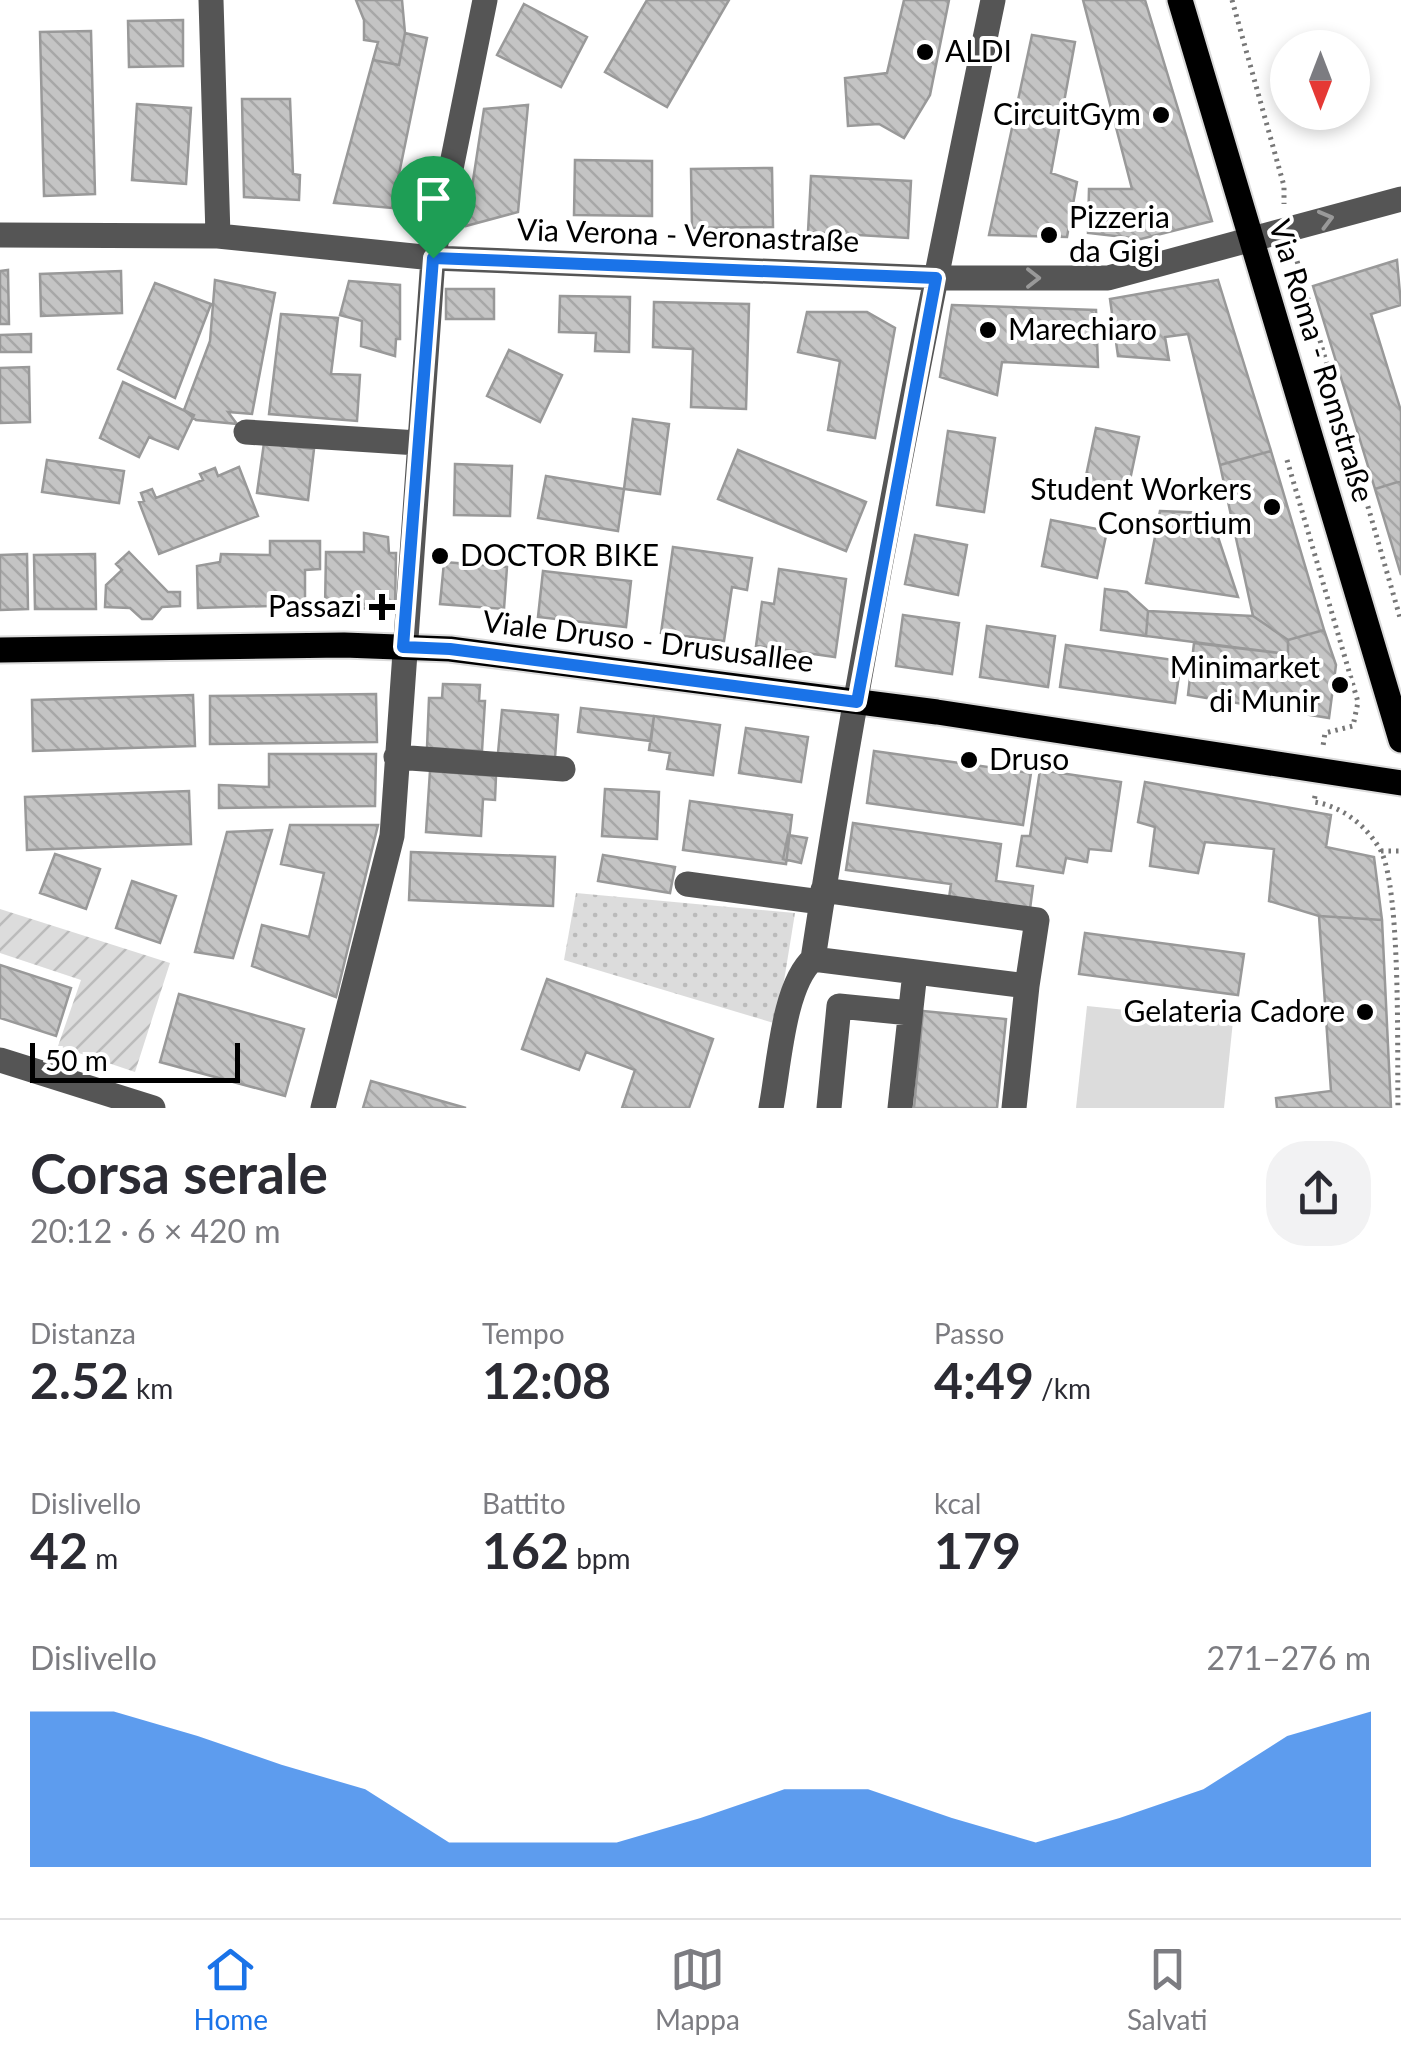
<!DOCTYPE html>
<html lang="it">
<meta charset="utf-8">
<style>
:root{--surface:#fff;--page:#f2f2f3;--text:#2b2b33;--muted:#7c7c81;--line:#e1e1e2;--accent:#1a73e8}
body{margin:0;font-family:Lato,sans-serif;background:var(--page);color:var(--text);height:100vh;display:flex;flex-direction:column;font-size:38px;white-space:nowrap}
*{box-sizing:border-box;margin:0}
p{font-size:32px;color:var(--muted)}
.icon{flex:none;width:55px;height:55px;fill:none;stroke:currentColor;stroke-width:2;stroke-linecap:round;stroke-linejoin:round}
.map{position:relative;height:1108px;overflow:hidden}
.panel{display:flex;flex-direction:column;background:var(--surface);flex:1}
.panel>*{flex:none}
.needle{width:65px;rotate:180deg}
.buttons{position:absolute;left:1270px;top:30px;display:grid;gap:20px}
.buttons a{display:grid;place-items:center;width:100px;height:100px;border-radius:50%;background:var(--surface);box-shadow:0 5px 15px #0003;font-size:50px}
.scale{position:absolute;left:30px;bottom:25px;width:210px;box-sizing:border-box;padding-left:10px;border:5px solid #000;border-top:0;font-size:28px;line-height:35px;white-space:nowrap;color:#000;-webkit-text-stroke:8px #fff;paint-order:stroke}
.pin{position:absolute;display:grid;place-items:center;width:85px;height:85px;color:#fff;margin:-102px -42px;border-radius:50% 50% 50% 0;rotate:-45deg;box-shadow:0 0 10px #0007}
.pin .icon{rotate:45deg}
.round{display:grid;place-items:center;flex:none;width:105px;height:105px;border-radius:40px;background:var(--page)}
.headline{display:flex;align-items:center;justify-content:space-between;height:170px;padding:0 30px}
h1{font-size:55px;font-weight:700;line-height:75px}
.metrics{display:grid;grid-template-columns:repeat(3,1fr);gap:15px;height:170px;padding:10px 30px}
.metrics div{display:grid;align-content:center}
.metrics b{font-size:50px;font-weight:700}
.metrics small{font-size:28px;font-weight:400}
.metrics p{font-size:28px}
.chart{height:280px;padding:20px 30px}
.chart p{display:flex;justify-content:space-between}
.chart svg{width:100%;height:180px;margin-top:10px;fill:var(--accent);opacity:.7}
.dock{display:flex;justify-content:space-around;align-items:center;height:140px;border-top:2px solid var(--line);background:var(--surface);font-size:28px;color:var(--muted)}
.dock a{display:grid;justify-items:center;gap:5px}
.dock .active{color:var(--accent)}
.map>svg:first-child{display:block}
</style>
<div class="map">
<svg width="1401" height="1108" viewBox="0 0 1401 1108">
<defs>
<pattern id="park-dots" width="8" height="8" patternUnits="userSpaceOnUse" patternTransform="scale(2.5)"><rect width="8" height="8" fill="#dcdcdc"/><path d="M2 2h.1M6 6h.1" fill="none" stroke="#bbb" stroke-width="1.8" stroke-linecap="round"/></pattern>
<pattern id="garden-furrows" width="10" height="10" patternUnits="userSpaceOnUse" patternTransform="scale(2.5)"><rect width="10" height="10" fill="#dcdcdc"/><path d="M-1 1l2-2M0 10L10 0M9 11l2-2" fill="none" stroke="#bbb"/></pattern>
<pattern id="building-back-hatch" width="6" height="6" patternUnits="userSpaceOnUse" patternTransform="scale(2.5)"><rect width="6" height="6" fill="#c4c4c4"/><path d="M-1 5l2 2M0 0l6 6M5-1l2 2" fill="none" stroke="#a7a7a7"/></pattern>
</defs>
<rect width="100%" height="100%" fill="#fff"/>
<path fill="url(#park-dots)" d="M576,893L795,913L777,1024L564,960Z"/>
<path fill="url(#garden-furrows)" d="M0,909L170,963L135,1072L58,1046L81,980L0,953Z"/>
<path fill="#dcdcdc" d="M1087,1006L1233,1021L1224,1108H1076Z"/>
<path fill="url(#building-back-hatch)" stroke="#999" stroke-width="2.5" d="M356,0H402L405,33L399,65L373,60L378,42L364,40V20Z
M647,0H729L667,107L605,72Z
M904,0H949L930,95L904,138L879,124L848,126L845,78L887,73Z
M1083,0H1145L1212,221L1141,239L1088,233L1089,189H1132Z
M524,4L587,37L561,87L497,55Z
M183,20V66L129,67L128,21Z
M91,31L95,194L44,196L40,32Z
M405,33L427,38L392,208L334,203L373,60L399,65Z
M1032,35L1075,42L1051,173L1077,182L1067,237L989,235Z
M242,99H290L293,174L300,175L299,200L244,197Z
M137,104L191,108L186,184L132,180Z
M528,105L518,212L466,226L484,109Z
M575,160L652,161V216L574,215Z
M772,168L773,227L692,228L691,169Z
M811,176L911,181L908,238L808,232Z
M1397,260L1401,305L1371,314L1401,411V481L1375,489L1313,286Z
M8,270L9,324H0V271Z
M121,271L122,313L41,316L40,274Z
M215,280L275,293L252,414L228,412L237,424L196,420L184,410L210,341Z
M1218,280L1271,451L1220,465L1188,334L1165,337L1169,360L1118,356L1110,299Z
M349,281L400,285V339H396L395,356L361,346L362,321L340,315Z
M155,283L211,304L175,398L118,369Z
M446,289H494V319H446Z
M560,296L630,297L629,352L595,351L596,333L559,332Z
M654,302L749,304L746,409L691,407L693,349L653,347Z
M952,305L1096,310L1098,367L1002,362L997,395L940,377Z
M807,312H867L895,328L875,438L828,430L840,361L798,352Z
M281,314L338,318L331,374L360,375L357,421L269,414Z
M31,334V352H0V335Z
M509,350L562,375L540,422L487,396Z
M29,367L30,422L0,423V368Z
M123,382L194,415L178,449L149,437L139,457L100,438Z
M633,419L669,424L660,494L624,489Z
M1096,428L1139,437L1126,499L1083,490Z
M948,431L995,438L984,512L937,505Z
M264,443L314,449L308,500L257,493Z
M738,450L866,502L846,551L718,499Z
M1271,451L1324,630L1288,640L1253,616L1220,465Z
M47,460L124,471L119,503L42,492Z
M455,464L512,466L510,516L454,515Z
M239,467L258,516L159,554L139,502L144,501L141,493L152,489L156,498L203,480L200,474L215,468L218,476Z
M546,476L624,489L618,531L538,518Z
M1401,481V575L1375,489Z
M1160,511L1210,513L1238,597L1146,583Z
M1051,520L1107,531L1097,578L1042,566Z
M364,533L388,537L389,553H396L395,609L325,608L326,552H364Z
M915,535L967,545L958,595L905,584Z
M270,541H320V569L305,570V605L198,608L197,566L220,562L221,554L270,555Z
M673,547L752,558L747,590L732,587L724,641L661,633Z
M129,552L168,592H180V606L162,607L152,619H142L130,608L105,607L106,585L122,570L116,564Z
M27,554L28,609L0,610V555Z
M95,554L96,609H35L34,555Z
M444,562L507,567L504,609L440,604Z
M779,569L846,579L835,657L756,646L762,602L774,604Z
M543,571L631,581L626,627L538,617Z
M1105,589L1127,592L1148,611L1146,636L1101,630Z
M1148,611L1253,616L1288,640V654L1146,636Z
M903,615L959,623L952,674L896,666Z
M987,626L1055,636L1048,687L980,677Z
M1324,630L1336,665L1329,718L1188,695L1194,643L1288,654V640Z
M1066,645L1181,661L1175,703L1060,687Z
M443,684L480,685L479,701H485L482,751L427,748L429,698H442Z
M376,694L377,742L210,744V696Z
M193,695L195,746L33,751L32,700Z
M581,708L654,716L651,741L578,732Z
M502,710L558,715L555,758L498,753Z
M654,716L720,725L713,775L667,769L670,753L649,750Z
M746,728L808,737L801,782L739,773Z
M874,751L1031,773L1023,825L867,803Z
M269,754H376L375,806L219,808V785L269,787Z
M1040,770L1121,782L1111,851L1089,849L1087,862L1066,858L1063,873L1017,866L1022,836H1030Z
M430,771L496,776L495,800L483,799L481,836L426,832Z
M1145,782L1331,815L1326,847L1374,857L1382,920L1319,916L1269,901L1274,849L1205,842L1198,873L1150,866L1155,827L1138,822Z
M605,789L659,792L657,839L602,836Z
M189,791L191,844L27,850L25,797Z
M690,801L792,815L786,864L683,850Z
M853,823L1001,844L996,881L1033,886L1030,909L949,898L951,884L846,870Z
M290,825H378L336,997L252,966L262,925L309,937L324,873L281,864Z
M272,830L233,958L195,952L227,832Z
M788,835L807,838L801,863L783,859Z
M411,852L555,857L553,906L409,900Z
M55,854L100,869L86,909L40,893Z
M603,855L675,867L670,893L598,881Z
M132,881L176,896L160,943L116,928Z
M1319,916L1382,920L1391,1108H1277L1276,1098L1331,1091Z
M1085,933L1244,954L1238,995L1079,974Z
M0,965L71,988L56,1036L0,1018Z
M547,979L713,1039L689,1108H622L635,1070L586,1052L579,1070L522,1049Z
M179,994L304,1029L285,1096L160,1062Z
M923,1011L1006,1019L997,1108H914Z
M371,1081L466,1108H363Z"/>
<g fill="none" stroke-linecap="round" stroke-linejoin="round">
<g stroke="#dbdbdb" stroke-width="29">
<path id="major" d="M1180,0L1401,740
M0,650L344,645L450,649L937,712L1401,783"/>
</g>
<path stroke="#777" stroke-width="5" stroke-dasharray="2.5 5" stroke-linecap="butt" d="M1232,0L1284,186V204
M1295,254L1401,621
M1287,460L1358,702L1353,726L1325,733L1323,746
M1315,796L1314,802C1342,806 1367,826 1381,851C1401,892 1397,1055 1398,1108
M1381,851H1401"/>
<path stroke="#555" stroke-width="25" d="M211,0L218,236
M0,235L218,236L433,258L936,278H1108L1401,199
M246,432L418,443
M396,757L563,769
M687,884L821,902
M823,890L1037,920L1027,986L813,959C862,638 927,318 993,0
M0,1060L153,1108
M323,1108L392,836L433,258L485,0
M771,1108C779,1067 783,986 813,959
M829,1108L839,1006L910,1013
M900,1108L915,972
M1014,1108L1027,986"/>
<use href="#major" stroke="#000" stroke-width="25"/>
</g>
<defs><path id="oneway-chevron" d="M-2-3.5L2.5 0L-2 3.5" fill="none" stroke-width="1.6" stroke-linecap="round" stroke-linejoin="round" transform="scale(2.5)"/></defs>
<g stroke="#999">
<use href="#oneway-chevron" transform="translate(1326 219) rotate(-15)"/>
<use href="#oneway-chevron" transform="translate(1033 278)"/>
</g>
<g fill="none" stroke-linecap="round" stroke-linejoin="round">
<g stroke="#fff" stroke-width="20">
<path id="route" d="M433,258L936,278L857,702L450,649L403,647Z"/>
</g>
<use href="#route" stroke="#1a73e8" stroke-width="12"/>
</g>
<g fill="#000" stroke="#fff" stroke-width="4">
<circle cx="925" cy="52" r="10"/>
<circle cx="1161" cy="115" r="10"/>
<circle cx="1049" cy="235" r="10"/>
<circle cx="988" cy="330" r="10"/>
<circle cx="1272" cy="507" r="10"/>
<circle cx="440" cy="556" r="10"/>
<path d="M377 592h10v10h10v10h-10v10h-10v-10h-10v-10h10z"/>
<circle cx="1340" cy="685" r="10"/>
<circle cx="969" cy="760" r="10"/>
<circle cx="1365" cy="1012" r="10"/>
</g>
<g text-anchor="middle" stroke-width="8" stroke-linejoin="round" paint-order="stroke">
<g font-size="30" fill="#000" stroke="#fff" text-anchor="start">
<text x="945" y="62">ALDI</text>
<text x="1141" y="125" text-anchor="end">CircuitGym</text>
<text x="1069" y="228">Pizzeria<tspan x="1069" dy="34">da Gigi</tspan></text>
<text x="1008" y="340">Marechiaro</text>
<text x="1252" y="500" text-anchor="end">Student Workers<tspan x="1252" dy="34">Consortium</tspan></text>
<text x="460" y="566">DOCTOR BIKE</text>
<text x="362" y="617" text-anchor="end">Passazi</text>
<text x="1320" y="678" text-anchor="end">Minimarket<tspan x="1320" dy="34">di Munir</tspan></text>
<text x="989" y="770">Druso</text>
<text x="1345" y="1022" text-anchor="end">Gelateria Cadore</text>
</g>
<g font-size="30" fill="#000" stroke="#fff">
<text transform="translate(688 236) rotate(2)" y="10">Via Verona - Veronastraße</text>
<text transform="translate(1321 361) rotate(73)" y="10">Via Roma - Romstraße</text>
<text transform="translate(648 642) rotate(7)" y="10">Viale Druso - Drususallee</text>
</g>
</g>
</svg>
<div class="buttons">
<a><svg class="needle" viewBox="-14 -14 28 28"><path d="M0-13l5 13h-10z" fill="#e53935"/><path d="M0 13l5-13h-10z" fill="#7c7c81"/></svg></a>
</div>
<div class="scale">50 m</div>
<div class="pin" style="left:433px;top:258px;background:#1e9e55"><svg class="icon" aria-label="arrive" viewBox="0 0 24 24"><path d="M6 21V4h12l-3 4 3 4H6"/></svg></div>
</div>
<section class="panel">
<div class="headline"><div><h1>Corsa serale</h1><p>20:12 · 6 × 420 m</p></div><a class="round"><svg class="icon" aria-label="share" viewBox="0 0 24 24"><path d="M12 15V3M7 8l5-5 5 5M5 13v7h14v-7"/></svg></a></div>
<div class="metrics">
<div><p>Distanza</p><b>2.52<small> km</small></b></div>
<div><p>Tempo</p><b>12:08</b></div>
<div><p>Passo</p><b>4:49<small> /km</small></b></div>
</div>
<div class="metrics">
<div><p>Dislivello</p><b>42<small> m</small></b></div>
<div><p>Battito</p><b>162<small> bpm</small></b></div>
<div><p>kcal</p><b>179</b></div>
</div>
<div class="chart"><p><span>Dislivello</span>271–276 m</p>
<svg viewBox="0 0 160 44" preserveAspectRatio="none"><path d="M0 44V6L10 6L20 12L30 19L40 25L50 38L60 38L70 38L80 32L90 25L100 25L110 32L120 38L130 32L140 25L150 12L160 6V44z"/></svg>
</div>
</section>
<nav class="dock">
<a class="active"><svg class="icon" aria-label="home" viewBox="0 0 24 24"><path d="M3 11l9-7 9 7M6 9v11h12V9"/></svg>Home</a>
<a><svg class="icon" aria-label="map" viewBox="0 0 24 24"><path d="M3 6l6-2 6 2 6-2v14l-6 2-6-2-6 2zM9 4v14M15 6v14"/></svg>Mappa</a>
<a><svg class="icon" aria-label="saved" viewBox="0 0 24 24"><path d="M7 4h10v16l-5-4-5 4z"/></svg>Salvati</a>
</nav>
